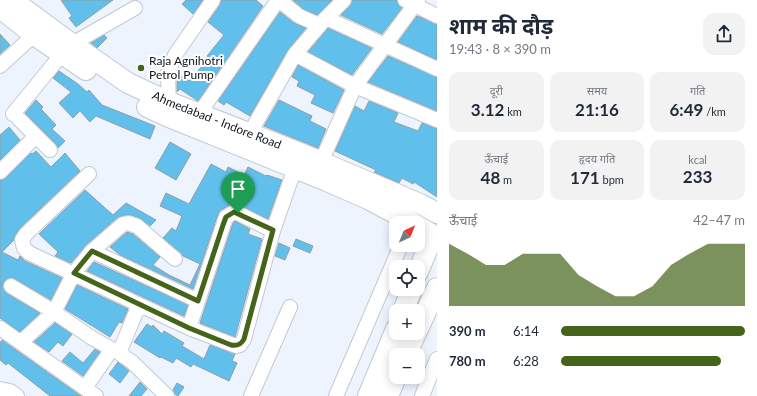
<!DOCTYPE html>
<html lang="hi">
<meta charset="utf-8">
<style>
:root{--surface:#fff;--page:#f2f2f3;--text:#1f2937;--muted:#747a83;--accent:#456419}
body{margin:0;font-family:Lato,"Noto Sans Devanagari",sans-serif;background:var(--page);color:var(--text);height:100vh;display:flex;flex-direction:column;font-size:15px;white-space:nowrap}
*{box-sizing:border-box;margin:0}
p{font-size:13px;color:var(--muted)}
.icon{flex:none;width:22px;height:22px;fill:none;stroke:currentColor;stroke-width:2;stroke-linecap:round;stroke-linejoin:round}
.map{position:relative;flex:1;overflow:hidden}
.sheet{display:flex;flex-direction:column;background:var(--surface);width:320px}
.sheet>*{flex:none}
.needle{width:26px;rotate:43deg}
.fabs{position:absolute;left:389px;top:216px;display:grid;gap:8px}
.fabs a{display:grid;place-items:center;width:36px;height:36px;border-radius:8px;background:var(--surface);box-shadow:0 2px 10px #0003;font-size:20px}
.pin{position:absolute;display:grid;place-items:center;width:34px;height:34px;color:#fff;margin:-41px -17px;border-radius:50% 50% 50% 0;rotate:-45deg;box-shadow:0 0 4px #0007}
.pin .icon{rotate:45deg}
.round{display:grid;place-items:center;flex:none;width:42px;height:42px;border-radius:12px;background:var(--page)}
.overview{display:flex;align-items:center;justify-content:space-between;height:68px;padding:0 12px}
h1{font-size:22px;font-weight:700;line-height:30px}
.metrics{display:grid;grid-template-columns:repeat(3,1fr);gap:6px;height:68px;padding:4px 12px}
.metrics div{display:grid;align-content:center;border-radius:10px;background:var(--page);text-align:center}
.metrics b{font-size:17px;font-weight:700}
.metrics small{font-size:11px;font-weight:400}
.metrics p{font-size:11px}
.chart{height:112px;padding:8px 12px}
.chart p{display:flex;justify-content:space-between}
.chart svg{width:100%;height:72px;margin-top:4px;fill:var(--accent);opacity:.7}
ul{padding:0 12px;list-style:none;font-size:13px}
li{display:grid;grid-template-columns:64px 48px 1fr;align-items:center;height:30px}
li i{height:10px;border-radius:5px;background:var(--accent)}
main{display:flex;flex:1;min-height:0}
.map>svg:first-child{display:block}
</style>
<main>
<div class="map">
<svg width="437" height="396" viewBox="0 0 437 396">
<rect width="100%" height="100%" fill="#edf4fe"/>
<path fill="#61c0eb" stroke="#909ea5" d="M61,0H113L76,27L69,18L72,16Z
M186,0H203L193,14L182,4Z
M221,0H256L263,6L198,101L180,89L177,92V78L179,75L189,81L209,58L207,56L224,35L208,22L220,5Z
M293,0H332L317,15L303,9Z
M352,0H397L398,5L402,8L382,34L341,15L350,6Z
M280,12L294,23L306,28L288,50L250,116L226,102L224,105L218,101Z
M417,16L437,24V60L398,42Z
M328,28L372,48L352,75L308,52Z
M0,34L10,45L0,54Z
M104,35L107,38L97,48L91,43Z
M388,56L437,77V111L368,82Z
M298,65L344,90L333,113L311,103L315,95L297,86L299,81L292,77Z
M59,71L78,84L87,92L89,90L102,105L155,126L150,139L96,116L90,122L80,111L73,118L59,103L71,92L53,78Z
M36,100L43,107L41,109L56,125L52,129L65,141L58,148L56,144L25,113Z
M279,100L312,116L310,121L326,129L318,148L264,126Z
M369,101L398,113L394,122L418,131L422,123L437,128V197L414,182L413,184L402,178L399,183L374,172L376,170L335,151L355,106L364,111Z
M9,127L20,140L0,160V135Z
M170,142L191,154L176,180L155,168Z
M36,151L51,167L65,153L80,171L20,228L15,236L14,240L2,252L18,260L20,256L25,261L62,278L51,300L15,279L11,278L4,281L3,286L6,293L40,313L20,332L0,318V180L6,178L31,153L32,154Z
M211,164L226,172L228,167L244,175L248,167L266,176L267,175L282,180L268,219L236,204L230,205L221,210L218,214L193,289L120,255L110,247L127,232L133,234L160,257L153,265L169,275L190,285L200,264L183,256L181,253L163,238L172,228L176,231L182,216L160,206L166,193L189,204Z
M85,190L113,215L126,203L156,220L150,226L140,218L131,215H126L118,217L86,245L71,263L55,256L58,252L39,234Z
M235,221L250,229L248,234L262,239L235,337L200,323L233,223Z
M296,239L313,246L310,253L293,246Z
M279,243L290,248L285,260L275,256Z
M94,262L188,305L184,316L87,271Z
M77,285L128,309L122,323L119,322L110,337L65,309Z
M55,323L72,334L63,346L58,342L49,352L34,342Z
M147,324L152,327L153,325L162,334L164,331L184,343L182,346L204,359L210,345L235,354L232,361L237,363L229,381L193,364L191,367L176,358L173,363L161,357L160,358L134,342Z
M2,340L81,396H50L8,363L6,365L0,360V343Z
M95,349L100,352L83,376L62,361L70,352L83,363Z
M118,362L129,371L120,383L109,374Z
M140,382L147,389L141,396H129Z
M177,383L184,387L178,396L175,394L173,390Z"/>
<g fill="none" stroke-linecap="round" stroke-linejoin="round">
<g stroke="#c0c9d4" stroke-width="16">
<path id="minor" d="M279,0L299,16L319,25
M405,0L437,16
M326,18L437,69
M72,44L135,8
M295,54L355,86L437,120
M0,66L34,35
M169,109L168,73L175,55L213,0
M13,114L62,54
M199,114L278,0
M19,119L50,150
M250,133L295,54L326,18L344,0
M321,162L355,86L418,0
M0,172L36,136
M89,174L26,234L22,240L24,248L29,253L189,328L236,346L240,345L244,339L273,231L298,159
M92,251L198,301
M11,286L54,312L92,338L119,353L132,362L167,396
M0,328L96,396
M189,328L226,217L234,212L238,213L273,231
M21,342L54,312L74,273L92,251L123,224L128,223L137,226L175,259
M119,353L139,305
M85,388L112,349
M0,389L10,391L17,396
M251,396L290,307
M336,396L401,245
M422,396L437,359"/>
</g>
<g stroke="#c0c9d4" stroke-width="22">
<g id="highway">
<path id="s1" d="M12,0L72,44L128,83L169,102L300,153L420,204L437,213"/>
<path d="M0,8L34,35L86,70"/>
<path d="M147,107L169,117L327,181L368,199L413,223"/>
<path d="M418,226L433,235L418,272"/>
<path d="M403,311L412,289"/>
<path d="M418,329L437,288"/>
<path d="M406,355L416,333"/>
<path d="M368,396L396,329"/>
<path d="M388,396L396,377"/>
</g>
</g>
<use href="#minor" stroke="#fff" stroke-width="14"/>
<use href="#highway" stroke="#fff" stroke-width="20"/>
</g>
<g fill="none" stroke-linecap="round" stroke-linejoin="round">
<g stroke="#fff" stroke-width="8">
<path id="route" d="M234,212L273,230L244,339C241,345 237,346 231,345L189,328L74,273L92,251L198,301L223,225L226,217Z"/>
</g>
<use href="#route" stroke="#456419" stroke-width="5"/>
</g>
<circle fill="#456419" stroke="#fff" stroke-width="1.5" cx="141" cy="68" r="4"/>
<g text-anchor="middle" stroke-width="4" stroke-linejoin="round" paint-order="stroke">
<g font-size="12" fill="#111418" stroke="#fff" text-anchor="start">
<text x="149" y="65">Raja Agnihotri<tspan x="149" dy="14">Petrol Pump</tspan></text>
</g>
<g font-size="12" fill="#111418" stroke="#fff">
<text dy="4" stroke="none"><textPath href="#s1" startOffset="239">Ahmedabad - Indore Road</textPath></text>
</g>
</g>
</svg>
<div class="fabs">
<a><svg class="needle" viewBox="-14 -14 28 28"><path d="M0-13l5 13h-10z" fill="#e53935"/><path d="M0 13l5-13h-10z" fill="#747a83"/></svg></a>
<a><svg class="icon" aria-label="locate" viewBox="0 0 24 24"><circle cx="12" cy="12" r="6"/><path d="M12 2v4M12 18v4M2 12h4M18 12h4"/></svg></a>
<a>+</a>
<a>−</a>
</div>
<div class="pin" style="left:238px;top:213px;background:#1e9e55"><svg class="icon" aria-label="arrive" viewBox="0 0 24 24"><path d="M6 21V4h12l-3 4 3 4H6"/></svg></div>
</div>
<section class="sheet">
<div class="overview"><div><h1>शाम की दौड़</h1><p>19:43 · 8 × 390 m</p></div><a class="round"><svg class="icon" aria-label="share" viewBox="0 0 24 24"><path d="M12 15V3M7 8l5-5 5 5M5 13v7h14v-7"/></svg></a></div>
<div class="metrics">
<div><p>दूरी</p><b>3.12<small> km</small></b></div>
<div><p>समय</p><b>21:16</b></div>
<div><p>गति</p><b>6:49<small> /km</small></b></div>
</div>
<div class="metrics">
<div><p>ऊँचाई</p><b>48<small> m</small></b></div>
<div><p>हृदय गति</p><b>171<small> bpm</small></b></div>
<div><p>kcal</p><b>233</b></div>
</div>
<div class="chart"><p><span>ऊँचाई</span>42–47 m</p>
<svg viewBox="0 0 160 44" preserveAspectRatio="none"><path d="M0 44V6L10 12L20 19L30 19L40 12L50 12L60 12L70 25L80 32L90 38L100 38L110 32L120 19L130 12L140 6L150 6L160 6V44z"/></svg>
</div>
<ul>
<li><b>390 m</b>6:14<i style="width:100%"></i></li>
<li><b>780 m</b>6:28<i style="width:87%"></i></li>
</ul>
</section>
</main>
